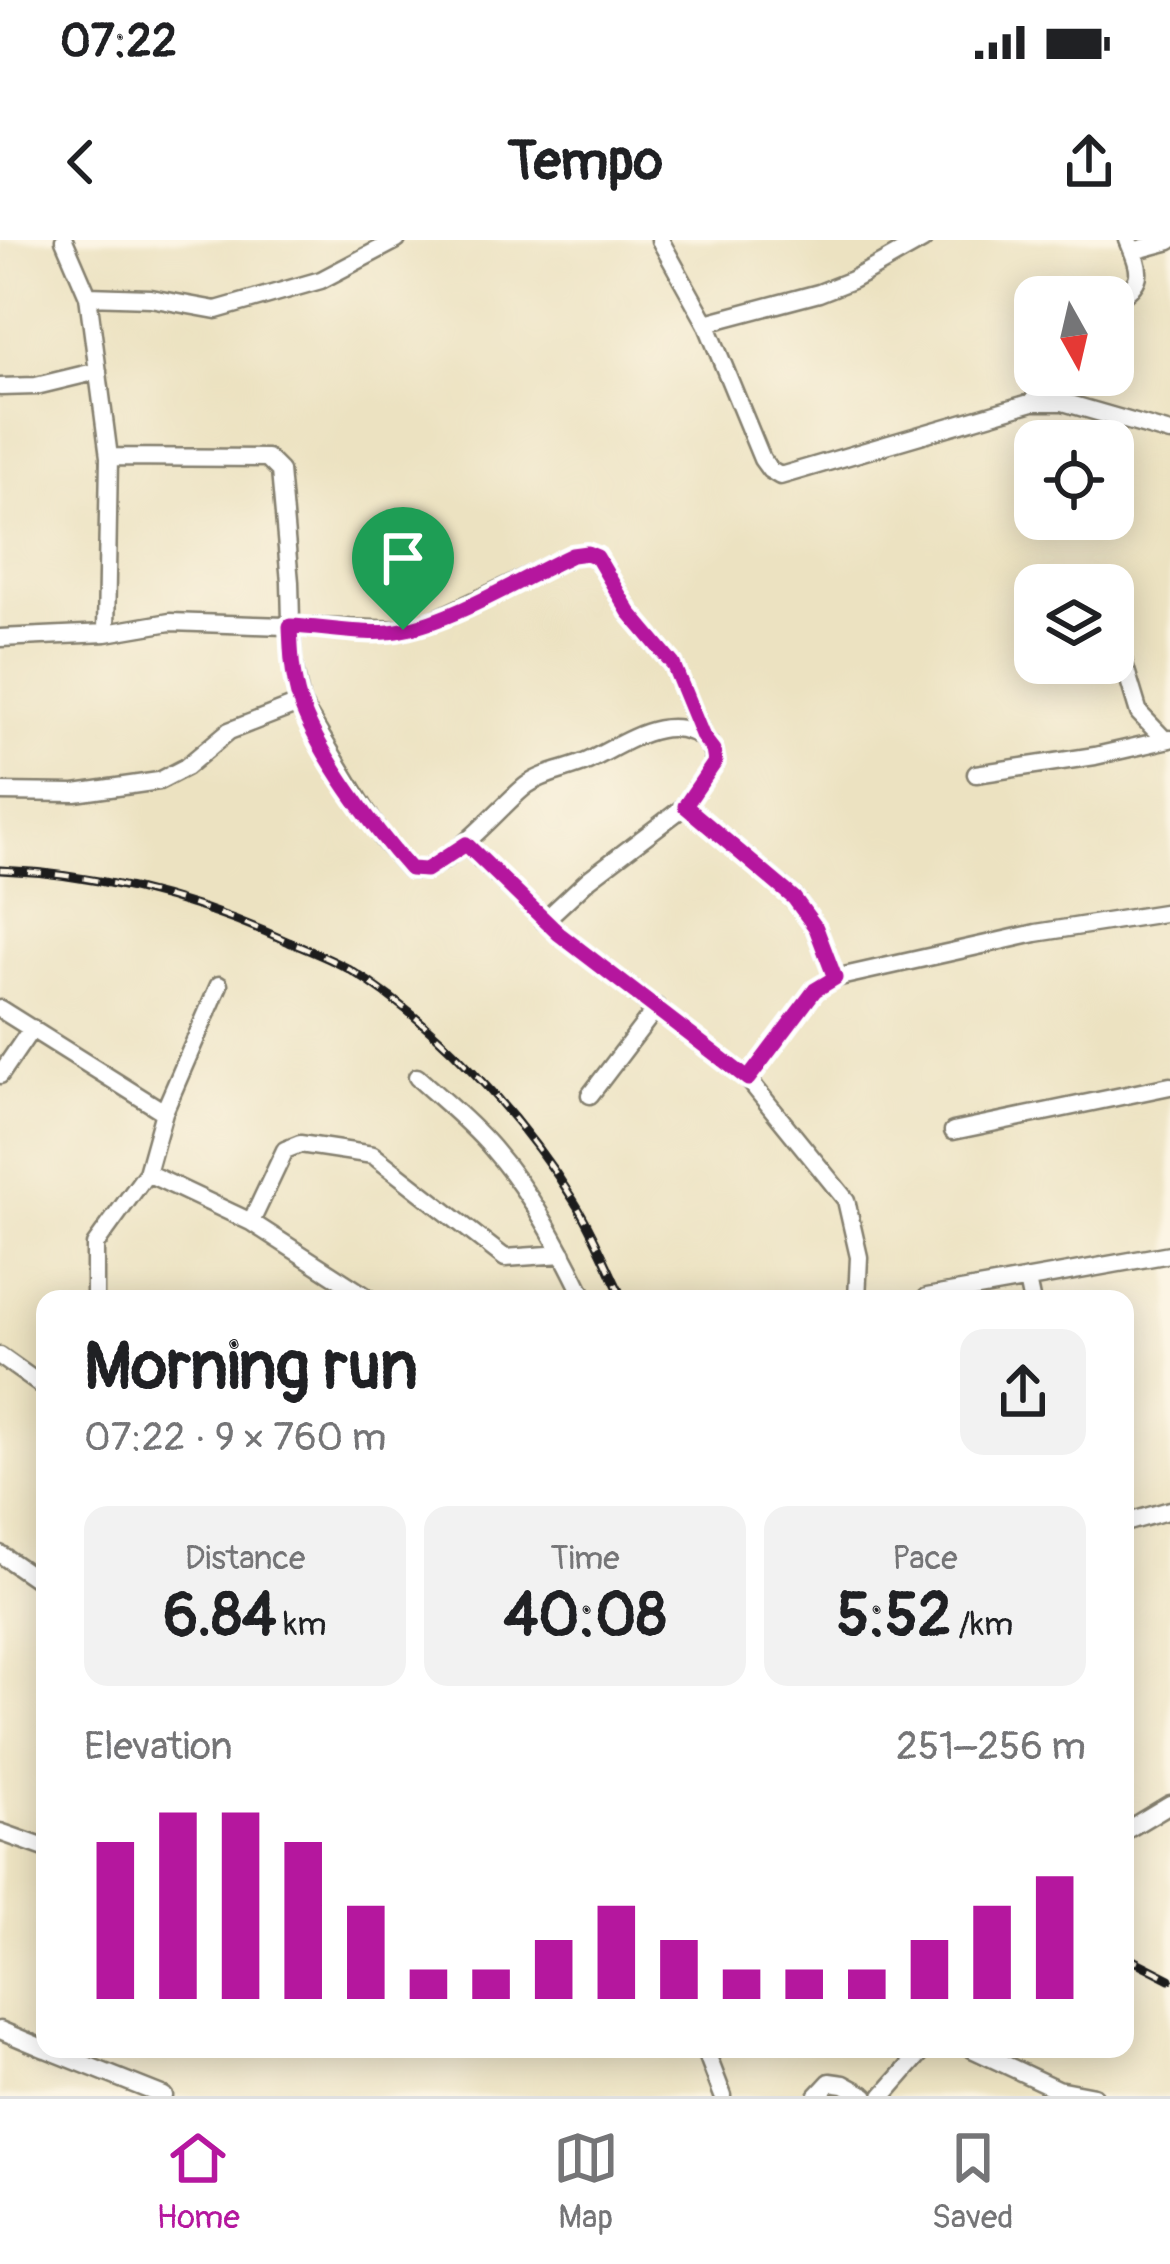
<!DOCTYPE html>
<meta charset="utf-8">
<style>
:root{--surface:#fff;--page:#f2f2f2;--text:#202124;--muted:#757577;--line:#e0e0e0;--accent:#b5179e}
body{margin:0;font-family:Pangolin,sans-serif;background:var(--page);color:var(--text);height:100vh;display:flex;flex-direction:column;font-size:45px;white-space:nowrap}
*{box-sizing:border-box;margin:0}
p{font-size:39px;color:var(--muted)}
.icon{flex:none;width:66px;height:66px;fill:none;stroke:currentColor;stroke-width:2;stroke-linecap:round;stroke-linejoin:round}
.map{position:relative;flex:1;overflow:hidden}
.drawer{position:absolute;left:36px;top:1050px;width:1098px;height:768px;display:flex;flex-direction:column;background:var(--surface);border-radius:24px;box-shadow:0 6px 30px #0003}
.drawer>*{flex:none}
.needle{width:78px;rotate:172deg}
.tools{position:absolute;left:1014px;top:36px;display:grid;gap:24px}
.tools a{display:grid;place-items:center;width:120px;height:120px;border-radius:24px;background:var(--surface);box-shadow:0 6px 30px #0003;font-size:60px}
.pin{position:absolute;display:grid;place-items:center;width:102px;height:102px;color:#fff;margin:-123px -51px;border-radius:50% 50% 50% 0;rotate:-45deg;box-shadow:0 0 12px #0007}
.pin .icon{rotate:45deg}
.round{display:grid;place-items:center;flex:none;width:126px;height:126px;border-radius:24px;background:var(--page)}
.overview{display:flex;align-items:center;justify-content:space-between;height:204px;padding:0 48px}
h1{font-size:66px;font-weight:800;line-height:90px}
.figures{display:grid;grid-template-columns:repeat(3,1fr);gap:18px;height:204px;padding:12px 48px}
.figures div{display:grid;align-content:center;border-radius:24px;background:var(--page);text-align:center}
.figures b{font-size:60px;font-weight:800}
.figures small{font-size:33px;font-weight:400}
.figures p{font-size:33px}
.chart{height:336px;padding:24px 48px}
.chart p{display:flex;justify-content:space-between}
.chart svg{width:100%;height:216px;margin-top:12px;stroke:var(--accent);stroke-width:6}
.status{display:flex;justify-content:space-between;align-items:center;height:84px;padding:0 60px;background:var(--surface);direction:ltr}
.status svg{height:33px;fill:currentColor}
header{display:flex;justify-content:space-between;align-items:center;height:156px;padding:0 48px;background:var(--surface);font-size:54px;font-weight:800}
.tabs{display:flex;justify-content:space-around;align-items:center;height:168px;border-top:3px solid var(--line);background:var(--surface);font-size:33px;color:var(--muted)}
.tabs a{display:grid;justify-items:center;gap:6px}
.tabs .selected{color:var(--accent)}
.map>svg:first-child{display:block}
</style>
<div class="status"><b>07:22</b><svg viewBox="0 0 49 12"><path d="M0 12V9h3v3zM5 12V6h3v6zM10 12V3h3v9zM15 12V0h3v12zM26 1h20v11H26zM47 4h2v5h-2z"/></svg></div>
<header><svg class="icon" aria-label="back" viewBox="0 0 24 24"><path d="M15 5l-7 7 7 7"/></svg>Tempo<svg class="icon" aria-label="share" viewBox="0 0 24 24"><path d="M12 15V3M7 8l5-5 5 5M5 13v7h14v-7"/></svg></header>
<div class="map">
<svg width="1170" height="1856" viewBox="0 0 1170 1856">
<rect width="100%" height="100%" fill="#fcf5e5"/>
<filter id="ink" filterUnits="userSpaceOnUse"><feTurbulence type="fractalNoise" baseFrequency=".00833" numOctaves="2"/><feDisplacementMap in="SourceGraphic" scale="24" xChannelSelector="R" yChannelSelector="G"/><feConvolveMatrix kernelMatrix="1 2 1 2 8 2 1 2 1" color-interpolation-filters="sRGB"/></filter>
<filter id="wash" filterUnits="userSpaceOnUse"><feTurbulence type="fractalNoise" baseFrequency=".004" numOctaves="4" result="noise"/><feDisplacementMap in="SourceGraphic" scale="48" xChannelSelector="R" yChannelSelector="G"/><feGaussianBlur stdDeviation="2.7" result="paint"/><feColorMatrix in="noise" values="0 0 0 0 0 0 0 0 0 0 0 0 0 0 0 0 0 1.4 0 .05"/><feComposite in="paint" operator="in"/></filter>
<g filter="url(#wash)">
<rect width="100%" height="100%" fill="#ece2c1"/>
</g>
<g filter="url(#ink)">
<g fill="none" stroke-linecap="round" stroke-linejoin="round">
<g stroke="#847f6e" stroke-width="21">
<path id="minor" d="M64,0L88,56L109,217L106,393
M660,0L706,83L819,53L852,40L923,0
M1133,11L1170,1
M88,56L150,58L216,70L321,40L397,0
M1113,63C1144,40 1143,36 1128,0
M706,83L762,219L770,230L780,236L1033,162H1063L1170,193
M0,147L36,146L98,131
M1033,162L1044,135
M109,217L267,218L280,231L290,342L292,420L301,463L383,599L409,629C441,641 501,564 527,545C545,532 569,530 588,521C626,503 670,468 709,503L715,522L685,566L589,639L544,681
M1101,343L1102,345
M1113,387L1139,473L1165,500
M0,398L106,393L170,382L403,390L432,381L573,315L587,313L597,317L629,372L673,424L703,497
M976,534L1095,516L1170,499
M0,552L75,553L159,541L186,527L229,491L301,463
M685,566L794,657L816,688L835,738
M465,604L559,694L748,839L846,960L859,1017L857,1059
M0,769L164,872L147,933L95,1005V1059
M0,835L32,788
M417,837C442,860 470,882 492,908C531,953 559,1005 585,1059
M748,839L815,750L835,738L1036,693L1170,672
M590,855L657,767
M164,872L219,745
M953,891L1170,846
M147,933L251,982L370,1059
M251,982L285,910L300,904L373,915L505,1018L563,1014
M1027,1040L1031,1059
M927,1057L1170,1014
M0,1116L45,1148
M1125,1283L1170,1270
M0,1314L45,1345
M1125,1591L1170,1564
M0,1592L45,1608
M0,1790L45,1809
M46,1809L164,1856
M705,1809L723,1856
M972,1809L1057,1849L1094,1856
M817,1856L830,1842L844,1844L866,1856
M883,1856L924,1809"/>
</g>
<use href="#minor" stroke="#fff" stroke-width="16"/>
<g stroke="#1c1c1c" stroke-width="9">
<path id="rail" d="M0,630C102,634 197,660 289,702C308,710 329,718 347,728C433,779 522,877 574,961C593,991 607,1027 623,1059
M1125,1716L1170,1739"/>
</g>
<use href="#rail" stroke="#fcf5e5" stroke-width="4.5" stroke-dasharray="14" stroke-linecap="butt"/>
</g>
</g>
<g fill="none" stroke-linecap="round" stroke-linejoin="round" filter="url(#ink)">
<g stroke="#fff" stroke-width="24">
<path id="route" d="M587,313L597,317L629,372L673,424L703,497L713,510L715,522L685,566L794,658L816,688L835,738L815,750L748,839L559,694L466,604L426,630L410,629C373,588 318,513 300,462C292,438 291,411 290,386C324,387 370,397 402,390C454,380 523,338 572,315Z"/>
</g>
<use href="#route" stroke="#b5179e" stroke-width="15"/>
</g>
</svg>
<div class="tools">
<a><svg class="needle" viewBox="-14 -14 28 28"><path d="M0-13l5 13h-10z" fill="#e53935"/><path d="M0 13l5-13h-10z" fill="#757577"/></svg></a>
<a><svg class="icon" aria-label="locate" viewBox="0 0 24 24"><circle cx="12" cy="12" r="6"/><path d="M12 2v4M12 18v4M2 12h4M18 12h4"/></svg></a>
<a><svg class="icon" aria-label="layers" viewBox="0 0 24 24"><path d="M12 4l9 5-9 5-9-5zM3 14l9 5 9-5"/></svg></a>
</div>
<div class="pin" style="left:403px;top:390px;background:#1e9e55"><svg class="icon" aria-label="arrive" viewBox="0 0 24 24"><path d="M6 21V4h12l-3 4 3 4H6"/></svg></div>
<section class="drawer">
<div class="overview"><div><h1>Morning run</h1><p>07:22 · 9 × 760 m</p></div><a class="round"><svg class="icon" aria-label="share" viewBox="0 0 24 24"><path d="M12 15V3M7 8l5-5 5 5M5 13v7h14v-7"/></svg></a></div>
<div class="figures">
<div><p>Distance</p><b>6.84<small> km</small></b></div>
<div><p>Time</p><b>40:08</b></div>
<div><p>Pace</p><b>5:52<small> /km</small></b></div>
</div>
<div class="chart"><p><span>Elevation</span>251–256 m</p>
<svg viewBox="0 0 160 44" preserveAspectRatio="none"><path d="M5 44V12M15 44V6M25 44V6M35 44V12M45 44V25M55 44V38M65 44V38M75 44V32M85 44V25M95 44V32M105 44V38M115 44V38M125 44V38M135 44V32M145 44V25M155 44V19"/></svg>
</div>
</section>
</div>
<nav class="tabs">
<a class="selected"><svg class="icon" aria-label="home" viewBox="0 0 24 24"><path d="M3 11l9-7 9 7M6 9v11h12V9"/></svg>Home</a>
<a><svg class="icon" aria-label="map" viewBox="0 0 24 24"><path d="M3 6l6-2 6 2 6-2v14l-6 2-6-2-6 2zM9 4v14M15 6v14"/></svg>Map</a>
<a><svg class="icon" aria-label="saved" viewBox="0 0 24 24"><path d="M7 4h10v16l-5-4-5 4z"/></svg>Saved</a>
</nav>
